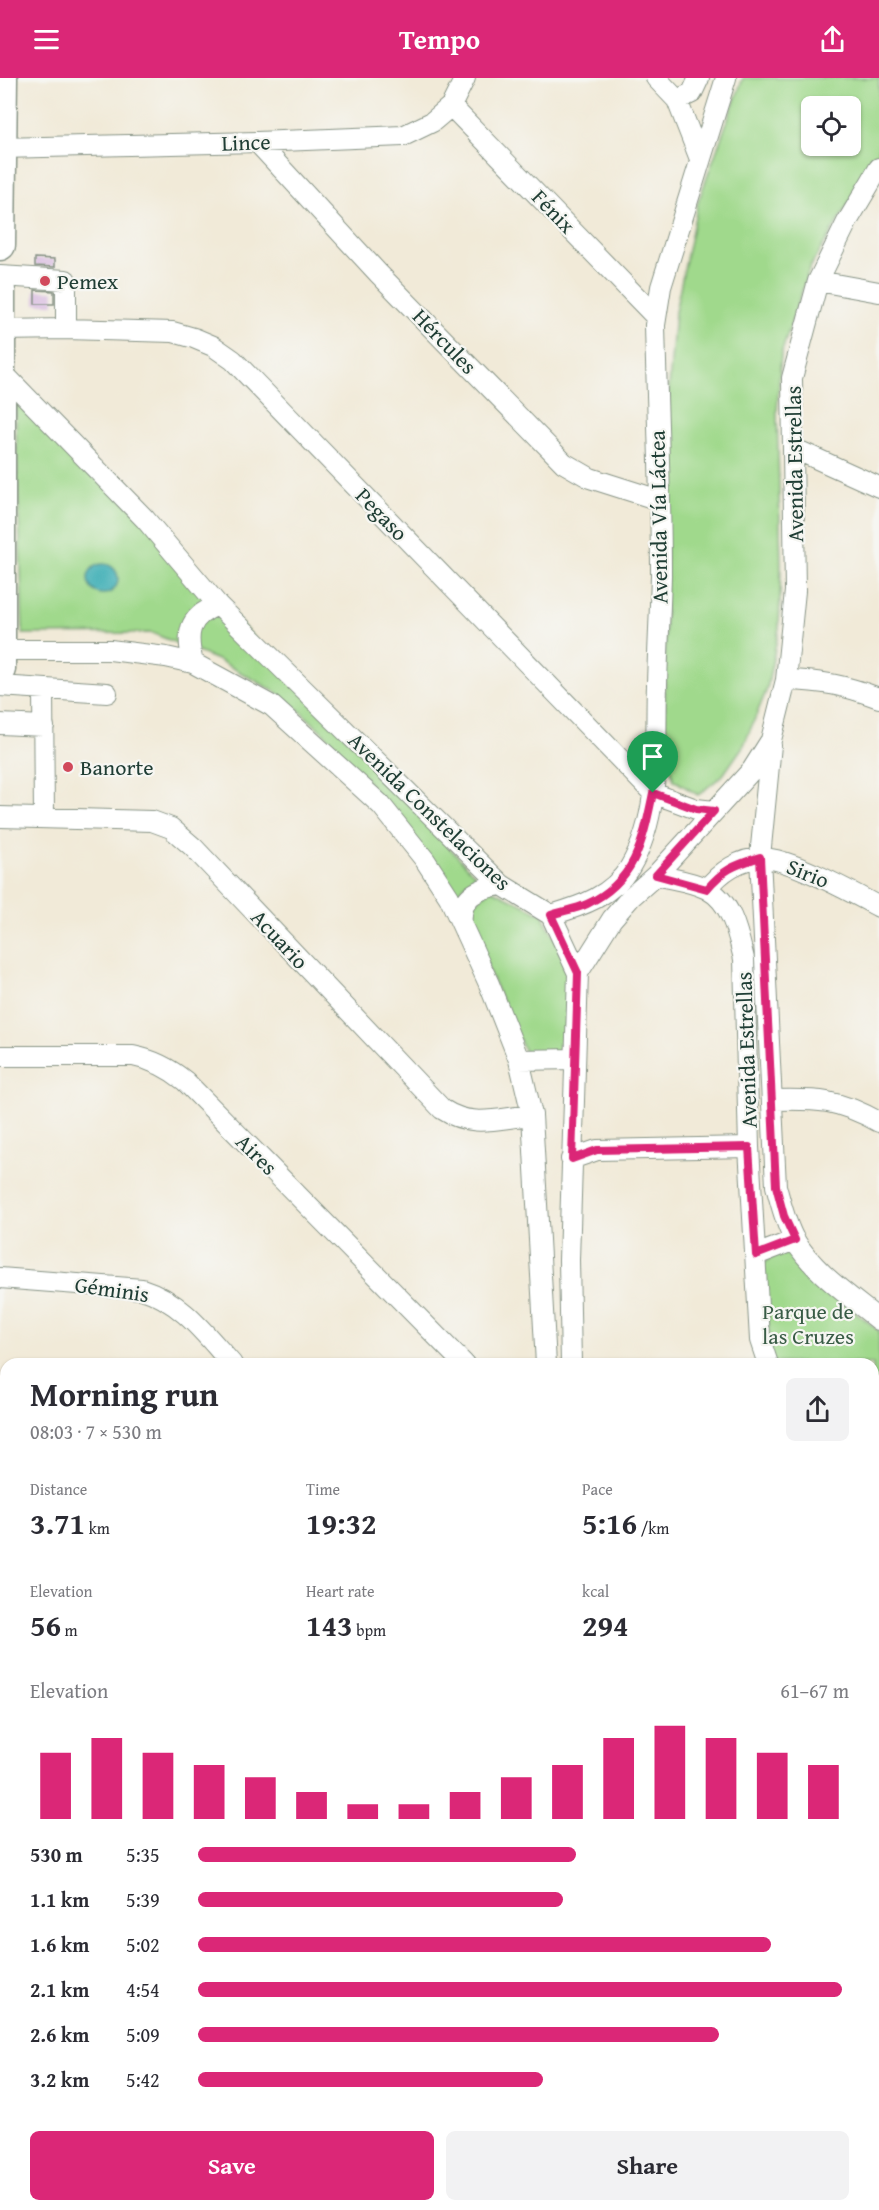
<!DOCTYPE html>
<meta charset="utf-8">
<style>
:root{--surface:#fff;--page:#f2f2f3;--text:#2b2b33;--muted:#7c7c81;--accent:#db2777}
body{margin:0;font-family:"Gentium Book Plus",serif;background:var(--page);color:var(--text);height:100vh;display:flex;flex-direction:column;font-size:22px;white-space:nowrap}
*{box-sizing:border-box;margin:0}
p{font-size:20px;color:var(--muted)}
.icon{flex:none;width:33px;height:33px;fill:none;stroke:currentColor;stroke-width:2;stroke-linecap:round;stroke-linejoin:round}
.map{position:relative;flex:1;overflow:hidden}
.side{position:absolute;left:0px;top:1280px;width:879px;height:854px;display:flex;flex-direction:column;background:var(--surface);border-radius:18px 18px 0 0;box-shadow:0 2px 4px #0004}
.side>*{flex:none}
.fabs{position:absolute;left:801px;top:18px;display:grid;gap:12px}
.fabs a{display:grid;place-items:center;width:60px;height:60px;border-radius:9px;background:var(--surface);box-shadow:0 2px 4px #0004;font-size:30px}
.pin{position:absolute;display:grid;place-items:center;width:51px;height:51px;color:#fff;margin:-62px -26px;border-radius:50% 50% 50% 0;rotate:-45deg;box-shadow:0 0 6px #0007}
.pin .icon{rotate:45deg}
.round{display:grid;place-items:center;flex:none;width:63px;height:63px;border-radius:9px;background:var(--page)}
.headline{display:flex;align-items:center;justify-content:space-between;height:102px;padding:0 30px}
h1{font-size:33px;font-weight:700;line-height:45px}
.figures{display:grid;grid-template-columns:repeat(3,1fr);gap:9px;height:102px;padding:6px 30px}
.figures div{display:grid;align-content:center}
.figures b{font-size:30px;font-weight:700}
.figures small{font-size:16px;font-weight:400}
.figures p{font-size:16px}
.chart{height:168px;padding:12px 30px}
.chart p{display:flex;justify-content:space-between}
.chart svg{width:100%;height:108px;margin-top:6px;stroke:var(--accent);stroke-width:6}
.cta{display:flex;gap:12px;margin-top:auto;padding:12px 30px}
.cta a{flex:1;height:69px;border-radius:9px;background:var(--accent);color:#fff;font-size:24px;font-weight:700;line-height:69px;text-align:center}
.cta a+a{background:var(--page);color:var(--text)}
ul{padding:0 30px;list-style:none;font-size:20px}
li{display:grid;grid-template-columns:96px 72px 1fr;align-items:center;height:45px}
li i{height:15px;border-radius:8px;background:var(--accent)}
header{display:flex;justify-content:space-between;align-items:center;height:78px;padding:0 30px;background:var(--accent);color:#fff;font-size:27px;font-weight:700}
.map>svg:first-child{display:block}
</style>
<header><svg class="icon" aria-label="menu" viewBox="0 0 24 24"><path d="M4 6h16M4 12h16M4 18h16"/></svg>Tempo<svg class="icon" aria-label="share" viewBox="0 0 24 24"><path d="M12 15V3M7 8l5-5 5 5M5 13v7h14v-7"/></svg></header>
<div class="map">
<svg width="879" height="2132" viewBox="0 0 879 2132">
<rect width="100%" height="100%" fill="#f6f6f2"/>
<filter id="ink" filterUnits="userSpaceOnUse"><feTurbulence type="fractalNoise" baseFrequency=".0167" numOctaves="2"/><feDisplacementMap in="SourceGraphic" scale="12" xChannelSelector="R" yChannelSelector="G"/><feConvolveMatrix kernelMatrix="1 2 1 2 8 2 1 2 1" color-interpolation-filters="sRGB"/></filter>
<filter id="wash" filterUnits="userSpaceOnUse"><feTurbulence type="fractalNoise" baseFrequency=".008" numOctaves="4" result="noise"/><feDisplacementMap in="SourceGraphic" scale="24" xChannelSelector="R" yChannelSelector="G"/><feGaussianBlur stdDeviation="1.35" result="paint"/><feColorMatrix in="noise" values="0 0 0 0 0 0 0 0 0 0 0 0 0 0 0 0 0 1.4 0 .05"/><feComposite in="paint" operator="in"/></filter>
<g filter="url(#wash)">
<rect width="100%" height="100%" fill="#f1ead8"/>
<path fill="#a0d98c" stroke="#608b60" stroke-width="1.5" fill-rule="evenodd" d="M743,0H879V76L810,189L781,276L777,335L781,488L779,550L767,611L744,667L723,697L698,717L674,702L665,674L666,347L675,234L698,124ZM812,28H850V68H812Z
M15,317L142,440L477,799C465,805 460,811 456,824L367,703L327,658L298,631L274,613L220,583L152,555L23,556Z
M491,811L542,836L569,888L565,975L526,976L471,854L468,830Z
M788,1169L820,1205L879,1253V1333L873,1331V1286L773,1285L771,1281L763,1185Z
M581,2127H712L709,2132H581Z"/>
<path fill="#3daeb5" stroke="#2e7674" stroke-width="1.5" d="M88 501a15 15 0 1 1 30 0a15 15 0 1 1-30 0Z"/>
<g id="blocks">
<path fill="#cda5d9" d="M35,180L55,181V189L35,188Z
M35,212L54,213V226H35Z"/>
</g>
</g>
<g filter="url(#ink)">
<use href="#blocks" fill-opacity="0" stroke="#889486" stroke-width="1.5"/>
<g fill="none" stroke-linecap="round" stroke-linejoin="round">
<g stroke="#889486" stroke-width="22">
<path id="minor" d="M656,0L677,22L700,81
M677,22L692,15L699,0
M451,28L656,239
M257,64L378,195L564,385L590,400L659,422
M1,70L257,64L403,58L432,44L451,28L465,0
M0,198L66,202V251
M818,203L879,214
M1,252L66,251L173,254L194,260L213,268L233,282L653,715L696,731L714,733
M1,293L145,441L218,527L502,807L551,837L578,895L569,1182L571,1286
M793,370L879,409
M1,572H110L166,579L193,585L272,628L381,727L425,782L449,819L489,906L519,982L532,1037L546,1286
M193,585C186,556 187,539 218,527
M786,602C823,603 844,607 879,620
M0,608L107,615
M43,611L44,740
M0,646L44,648
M771,667L760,779L776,1108C781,1126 785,1144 794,1161C812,1193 851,1219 879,1242
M0,739L152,743L171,750L193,769L442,1031C472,1051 498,1040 532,1037
M656,797C671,801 692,803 707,811C732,824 738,856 744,881L749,1069L760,1262L768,1286
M707,811C720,794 740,780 762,780C790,780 853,815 879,829
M551,837C582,828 612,818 630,789C662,735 655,666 657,606C658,570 660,534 661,497C661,414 657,331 655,247L661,209L726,0
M462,847C459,819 476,810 502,807
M578,895L612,841L631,819L656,797L752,692L771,662L786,602L795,513L792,300L818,203L847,144L879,90
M0,978H133C154,982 169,990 185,1003L464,1286
M519,982L574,981
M773,1022C818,1021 838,1021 879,1044
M571,1081L597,1072L749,1069
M756,1177L795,1162
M0,1200L142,1211C181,1223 205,1256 232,1286
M873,1346L879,1348
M0,1381H6
M0,1462L6,1461
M0,1508L6,1515
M873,1544L879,1545
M873,1718L879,1720
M0,1744L6,1742
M873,1752L879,1751
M0,1888L6,1891
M873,1920L879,1921
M0,2066L6,2067
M873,2091L879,2093
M0,2127L6,2125
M92,2127L102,2132
M572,2132L573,2127
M722,2132L724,2127"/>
</g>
<g stroke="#889486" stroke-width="33">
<path id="highway" d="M0,167L2,0
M0,212V591"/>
</g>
<use href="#minor" stroke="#fff" stroke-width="20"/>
<use href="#highway" stroke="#fff" stroke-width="30"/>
</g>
</g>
<g fill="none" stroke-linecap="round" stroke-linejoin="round" filter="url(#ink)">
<g stroke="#fff" stroke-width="12">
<path id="route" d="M653,715L696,731L714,733L656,797L707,811C724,790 736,787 760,779L776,1108L784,1138L795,1162L756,1177L749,1069L597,1072L572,1081L578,895L551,837C563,833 576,831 587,826C636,803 643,763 653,715Z"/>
</g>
<use href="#route" stroke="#db2777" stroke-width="8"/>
</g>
<g fill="#d1495b" stroke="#f6f6f2" stroke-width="2">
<circle cx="45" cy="203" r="6"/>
<circle cx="68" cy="689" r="6"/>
</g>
<g text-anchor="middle" stroke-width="4.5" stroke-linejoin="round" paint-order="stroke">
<g font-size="22" fill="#1f3d34" stroke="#f6f6f2">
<text transform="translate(246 64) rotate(-2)" y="8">Lince</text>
<text transform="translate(554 133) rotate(46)" y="8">Fénix</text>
<text transform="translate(445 263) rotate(46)" y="8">Hércules</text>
<text transform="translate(794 386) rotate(-91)" y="8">Avenida Estrellas</text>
<text transform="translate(382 436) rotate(46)" y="8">Pegaso</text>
<text transform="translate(658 439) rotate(-91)" y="8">Avenida Vía Láctea</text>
<text transform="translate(430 733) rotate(44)" y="8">Avenida Constelaciones</text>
<text transform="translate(808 795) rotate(22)" y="8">Sirio</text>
<text transform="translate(280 861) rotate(47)" y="8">Acuario</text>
<text transform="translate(746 972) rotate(-92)" y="8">Avenida Estrellas</text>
<text transform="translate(257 1076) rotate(45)" y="8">Aires</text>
<text transform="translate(112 1211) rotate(8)" y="8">Géminis</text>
</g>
<g font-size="22" fill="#1f3d34" stroke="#f6f6f2" text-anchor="start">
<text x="57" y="211">Pemex</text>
<text x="80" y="697">Banorte</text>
</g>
<g font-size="22" fill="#395c46" stroke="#f6f6f2">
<text x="808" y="1241">Parque de<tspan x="808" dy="25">las Cruzes</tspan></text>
</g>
</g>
</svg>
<div class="fabs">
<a><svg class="icon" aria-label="locate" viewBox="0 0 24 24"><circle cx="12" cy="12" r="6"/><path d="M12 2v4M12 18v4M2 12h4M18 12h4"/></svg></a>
</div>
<div class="pin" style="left:653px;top:715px;background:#1e9e55"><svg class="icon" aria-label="arrive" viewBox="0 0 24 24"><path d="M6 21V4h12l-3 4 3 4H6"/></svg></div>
<section class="side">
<div class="headline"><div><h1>Morning run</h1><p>08:03 · 7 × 530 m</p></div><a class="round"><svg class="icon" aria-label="share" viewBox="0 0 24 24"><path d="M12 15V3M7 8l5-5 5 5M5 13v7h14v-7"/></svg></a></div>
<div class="figures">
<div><p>Distance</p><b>3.71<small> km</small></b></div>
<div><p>Time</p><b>19:32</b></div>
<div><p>Pace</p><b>5:16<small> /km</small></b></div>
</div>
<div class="figures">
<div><p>Elevation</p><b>56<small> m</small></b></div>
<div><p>Heart rate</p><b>143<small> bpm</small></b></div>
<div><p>kcal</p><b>294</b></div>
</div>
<div class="chart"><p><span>Elevation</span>61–67 m</p>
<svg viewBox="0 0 160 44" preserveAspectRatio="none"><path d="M5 44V17M15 44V11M25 44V17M35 44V22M45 44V27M55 44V33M65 44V38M75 44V38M85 44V33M95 44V27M105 44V22M115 44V11M125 44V6M135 44V11M145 44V17M155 44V22"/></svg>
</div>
<ul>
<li><b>530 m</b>5:35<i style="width:58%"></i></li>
<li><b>1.1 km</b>5:39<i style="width:56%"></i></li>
<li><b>1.6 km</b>5:02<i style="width:88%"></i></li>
<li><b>2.1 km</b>4:54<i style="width:99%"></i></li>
<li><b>2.6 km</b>5:09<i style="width:80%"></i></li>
<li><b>3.2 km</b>5:42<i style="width:53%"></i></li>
</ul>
<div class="cta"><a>Save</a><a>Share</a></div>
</section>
</div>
